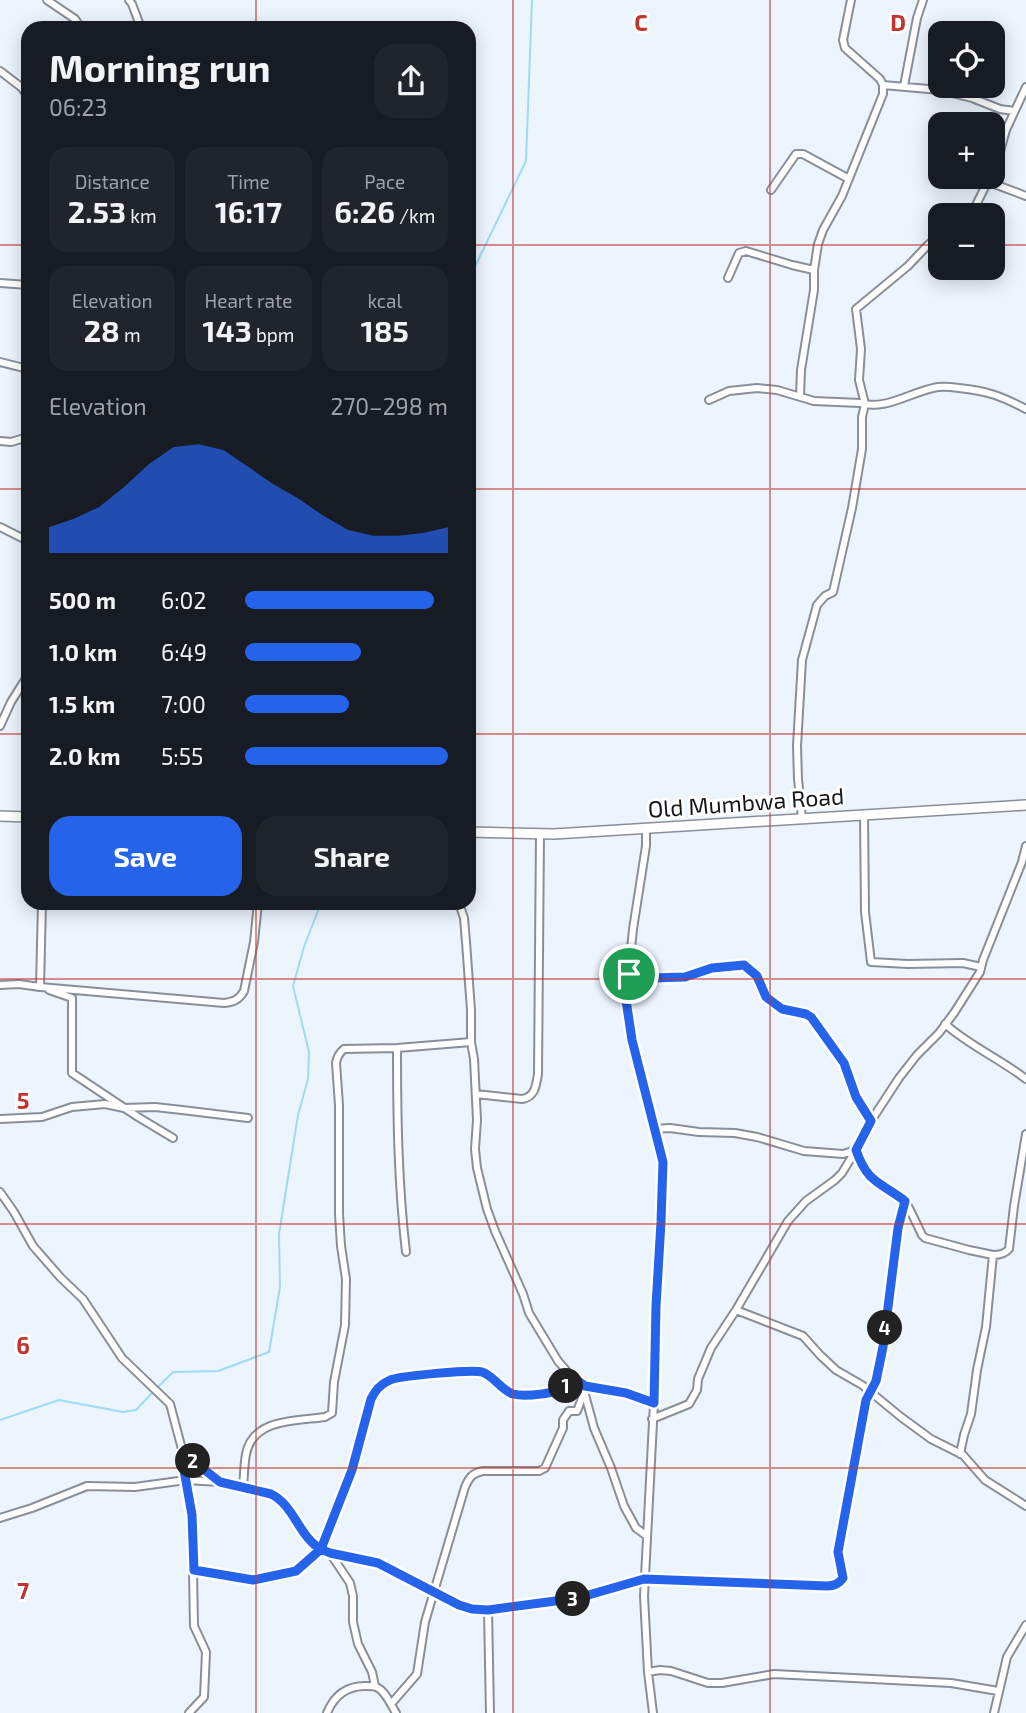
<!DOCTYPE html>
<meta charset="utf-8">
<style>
:root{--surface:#171b24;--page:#20242c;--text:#f1f3f6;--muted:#9ea1a6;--accent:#2563eb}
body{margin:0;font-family:"Exo 2",sans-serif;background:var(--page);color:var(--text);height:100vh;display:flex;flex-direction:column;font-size:26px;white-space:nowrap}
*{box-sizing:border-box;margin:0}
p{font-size:23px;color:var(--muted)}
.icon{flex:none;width:38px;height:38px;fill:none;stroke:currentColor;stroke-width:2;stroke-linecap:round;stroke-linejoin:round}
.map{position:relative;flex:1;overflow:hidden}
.side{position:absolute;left:21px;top:21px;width:455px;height:889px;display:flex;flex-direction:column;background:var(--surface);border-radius:21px;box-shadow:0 4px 18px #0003}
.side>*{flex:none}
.buttons{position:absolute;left:928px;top:21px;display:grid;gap:14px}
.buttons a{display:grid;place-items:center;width:77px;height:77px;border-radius:14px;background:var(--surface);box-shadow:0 4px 18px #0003;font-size:35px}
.pin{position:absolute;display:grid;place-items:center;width:60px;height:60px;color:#fff;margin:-30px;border:4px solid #fff;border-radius:50%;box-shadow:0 2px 7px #0007}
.km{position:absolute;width:35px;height:35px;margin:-18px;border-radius:50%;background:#222;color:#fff;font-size:19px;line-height:35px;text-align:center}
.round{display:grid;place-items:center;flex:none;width:74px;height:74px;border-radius:21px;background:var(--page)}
.overview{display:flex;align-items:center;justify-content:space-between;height:119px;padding:0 28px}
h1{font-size:38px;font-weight:700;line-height:52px}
.metrics{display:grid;grid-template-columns:repeat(3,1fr);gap:10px;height:119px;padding:7px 28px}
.metrics div{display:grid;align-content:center;border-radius:18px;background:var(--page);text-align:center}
.metrics b{font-size:30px;font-weight:700}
.metrics small{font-size:19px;font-weight:400}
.metrics p{font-size:19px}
.chart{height:196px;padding:14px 28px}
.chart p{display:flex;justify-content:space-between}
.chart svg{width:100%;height:126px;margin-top:7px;fill:var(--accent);opacity:.7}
.button{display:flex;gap:14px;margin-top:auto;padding:14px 28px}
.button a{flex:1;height:80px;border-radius:21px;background:var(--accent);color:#fff;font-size:28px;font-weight:700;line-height:80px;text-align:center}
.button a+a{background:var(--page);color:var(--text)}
ul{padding:0 28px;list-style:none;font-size:23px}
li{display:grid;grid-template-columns:112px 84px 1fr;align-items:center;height:52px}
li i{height:18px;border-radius:9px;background:var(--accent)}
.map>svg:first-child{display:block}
</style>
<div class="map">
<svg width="1026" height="1713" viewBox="0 0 1026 1713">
<rect width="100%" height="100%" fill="#ecf4fe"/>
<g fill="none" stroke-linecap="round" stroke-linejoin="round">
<path stroke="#9fdaf4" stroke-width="2" d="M469,279L526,161L532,0
M158,1387L173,1372L218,1371L269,1352L280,1287L279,1234L298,1115L308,1079L309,1052L293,986L304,947L321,903
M0,1420L59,1400L123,1412L136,1410L154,1391"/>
<g stroke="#898f99" stroke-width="10">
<path id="minor" d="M47,0L75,19L81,28
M129,0L132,4L141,28
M0,71L21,87L28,96
M883,85L940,90L972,98L1000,109L1014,111
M904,86L917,18L923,0
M992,171L999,155L1006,130L1026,87
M989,182L1026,196
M771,190L796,154H803L849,179
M966,215L975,207L990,177
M728,278L739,253L746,251L792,265L814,270
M0,283L28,285
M0,362L28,369
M800,396L801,370L814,290V270L818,244L823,230L842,196L883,94V85L880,79L845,48L843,40L851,0
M709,400L729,391L757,388L777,390L814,401L860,403C886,411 912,391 938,387C945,386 952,387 959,388C988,391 1001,396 1026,409
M0,441L11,442L28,437
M0,527L28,541
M0,726L11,702L28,675
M864,814L865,912L871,962L908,964L963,963L981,967
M802,818L798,779L797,746L802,660L817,605L825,596L833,592L852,508L862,449V417L865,404L859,380L861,349L856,309L908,266L926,247L940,234
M646,829V846L633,929L626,1000L632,1040L663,1162L661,1222L656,1306L654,1403L644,1596L648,1672L653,1713
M459,903L464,918L466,942L471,1010V1042L474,1059L477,1120L475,1149L477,1168L487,1209L495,1231L523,1294L529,1313L558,1361L571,1376L585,1386L626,1393L654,1403
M629,974L652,978L686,977L712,968L744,965L757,976L766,997L782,1009L806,1014L814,1021L844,1063L856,1097L871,1121
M0,985L19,984L40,987L42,903
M40,987L224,1003C233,1002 239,1000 244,991L254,942L258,903
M49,990L72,998V1073L138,1117L173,1138
M945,1024C970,1046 1000,1059 1026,1079
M397,1048C397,1116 398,1184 406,1252
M476,1094L522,1099C535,1097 536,1086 538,1074L540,834
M0,1119L42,1117L72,1107L105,1104L124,1108L155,1107L182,1110L248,1118
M655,1129L670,1128L699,1132L735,1133L757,1137L804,1151L843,1154L856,1150L867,1175L905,1201L911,1212L922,1235L925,1238L969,1250L993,1255L986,1327L977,1370L971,1414L964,1435L960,1454
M0,1192L14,1212L33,1246L61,1278L83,1299L122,1358L170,1404L183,1453L220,1482
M993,1255C1000,1255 1005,1254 1009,1249L1014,1206L1026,1134
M736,1310L803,1336L820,1355L836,1370L862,1385L901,1417L931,1439L963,1455L985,1480L1026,1506
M584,1391L594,1428L611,1468L624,1506L636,1528L647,1536
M652,1419L689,1404L697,1390L698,1379L711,1348L736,1310L788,1221L806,1201L835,1180L842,1173L856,1150L871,1121L899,1078L917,1055L939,1033L954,1013L980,972L983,960L1022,862L1026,846
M183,1453L184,1470L192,1515L194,1626L206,1652L204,1697L189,1713
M243,1488C244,1477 244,1465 246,1454C253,1418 297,1421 325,1417L332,1413L334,1382L345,1325L346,1279L341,1246L339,1214V1105L336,1063C337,1057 339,1053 344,1049L397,1048L471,1042
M0,1518L32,1508L87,1486L135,1487L186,1480L220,1482L271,1494L283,1502L303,1532L316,1546L330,1553L378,1563L434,1593L472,1609L488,1610L578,1598L644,1579L832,1586L837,1584L843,1578L838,1552L848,1493L853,1475L866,1400L876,1381L883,1347L898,1233L905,1201
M330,1553L350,1583L353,1596V1622L358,1644L372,1672L375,1686
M194,1570L253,1580L296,1571L321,1549L352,1470L371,1399C375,1390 381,1384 390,1380C400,1376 472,1369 482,1372C494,1376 501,1390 513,1394C524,1397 558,1394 566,1386C568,1384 570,1379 571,1376
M488,1610L490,1713
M648,1672L660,1670L671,1671L708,1683H722L774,1674L951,1683L998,1691
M391,1704L417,1674L425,1622L465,1487C469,1478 472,1473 483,1471H539L545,1468L563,1428V1420L569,1411H577L584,1393
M327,1713C334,1696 346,1686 365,1686C367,1686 374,1686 376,1687C385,1690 391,1705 396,1713
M994,1713L1007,1657L1026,1625"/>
</g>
<g stroke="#898f99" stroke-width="12">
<path id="secondary" d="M0,816L28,817
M469,832L554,834L1026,805"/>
</g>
<use href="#minor" stroke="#fff" stroke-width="6"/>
<use href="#secondary" stroke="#fff" stroke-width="9"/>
</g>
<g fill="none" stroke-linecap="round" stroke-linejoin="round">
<g stroke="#fff" stroke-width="14">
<path id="route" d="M629,974L626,1000L632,1040L663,1162L661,1222L656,1306L654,1403L626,1393L585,1386L571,1376C570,1378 567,1384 566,1386C558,1394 524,1397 513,1394C501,1390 494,1376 482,1372C472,1369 400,1376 390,1380C381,1384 375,1390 371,1399L352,1470L321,1549C299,1537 294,1505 271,1494L220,1482L183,1453L184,1470L192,1515L194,1570L253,1580L296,1571L321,1549L330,1553L378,1563L459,1605L472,1609L488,1610L578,1598L644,1579L827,1586C834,1586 839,1584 843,1578L838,1552L866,1400L876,1381L883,1347L898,1228L905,1201C879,1181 868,1184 856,1150L871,1121L856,1097L844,1063L811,1017L806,1014L782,1009L766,997L757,976L744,965L712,968L685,977L652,978L629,974"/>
</g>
<use href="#route" stroke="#2563eb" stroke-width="9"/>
</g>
<path fill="none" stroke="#c23430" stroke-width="2" stroke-opacity="0.55" d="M256,0V28M513,0V1713M770,0V1713M0,245H28M469,245H940M992,245H1026M0,489H28M469,489H1026M0,734H28M469,734H1026M256,903V1713M0,979H1026M0,1224H1026M0,1468H1026"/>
<g text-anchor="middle" stroke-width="6" stroke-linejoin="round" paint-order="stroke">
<g font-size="23" fill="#14161a" stroke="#fff">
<text transform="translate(746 803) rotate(-4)" y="8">Old Mumbwa Road</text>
</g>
</g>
<g font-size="23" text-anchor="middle" font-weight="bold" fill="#c23430" stroke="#fff" stroke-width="6" stroke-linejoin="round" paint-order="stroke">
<text x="641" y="31">C</text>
<text x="898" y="31">D</text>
<text x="23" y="1109">5</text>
<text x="23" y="1354">6</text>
<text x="23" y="1599">7</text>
</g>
</svg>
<div class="buttons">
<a><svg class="icon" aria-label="locate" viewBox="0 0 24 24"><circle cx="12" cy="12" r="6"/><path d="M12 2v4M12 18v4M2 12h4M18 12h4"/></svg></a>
<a>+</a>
<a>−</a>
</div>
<div class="pin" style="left:629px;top:974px;background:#1e9e55"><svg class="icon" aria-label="arrive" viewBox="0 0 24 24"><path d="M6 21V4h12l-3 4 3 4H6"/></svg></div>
<b class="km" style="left:566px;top:1386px">1</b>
<b class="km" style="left:193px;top:1461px">2</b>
<b class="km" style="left:573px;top:1599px">3</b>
<b class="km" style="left:885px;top:1328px">4</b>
<section class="side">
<div class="overview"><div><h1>Morning run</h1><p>06:23</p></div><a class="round"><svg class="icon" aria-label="share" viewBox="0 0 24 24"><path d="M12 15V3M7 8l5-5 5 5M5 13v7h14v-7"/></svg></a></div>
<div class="metrics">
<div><p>Distance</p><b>2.53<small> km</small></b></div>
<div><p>Time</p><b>16:17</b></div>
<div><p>Pace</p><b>6:26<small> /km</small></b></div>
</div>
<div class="metrics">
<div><p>Elevation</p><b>28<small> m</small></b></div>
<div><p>Heart rate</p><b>143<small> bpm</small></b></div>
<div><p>kcal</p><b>185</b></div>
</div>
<div class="chart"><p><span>Elevation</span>270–298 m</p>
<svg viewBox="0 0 160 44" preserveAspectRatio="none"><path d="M0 44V35L10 32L20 28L30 21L40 13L50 7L60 6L70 8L80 14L90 20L100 25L110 31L120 36L130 38L140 38L150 37L160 35V44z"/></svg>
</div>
<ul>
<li><b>500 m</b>6:02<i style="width:93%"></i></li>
<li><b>1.0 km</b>6:49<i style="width:57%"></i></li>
<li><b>1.5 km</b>7:00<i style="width:51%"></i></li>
<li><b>2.0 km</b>5:55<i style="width:100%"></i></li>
</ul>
<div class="button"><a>Save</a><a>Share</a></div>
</section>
</div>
